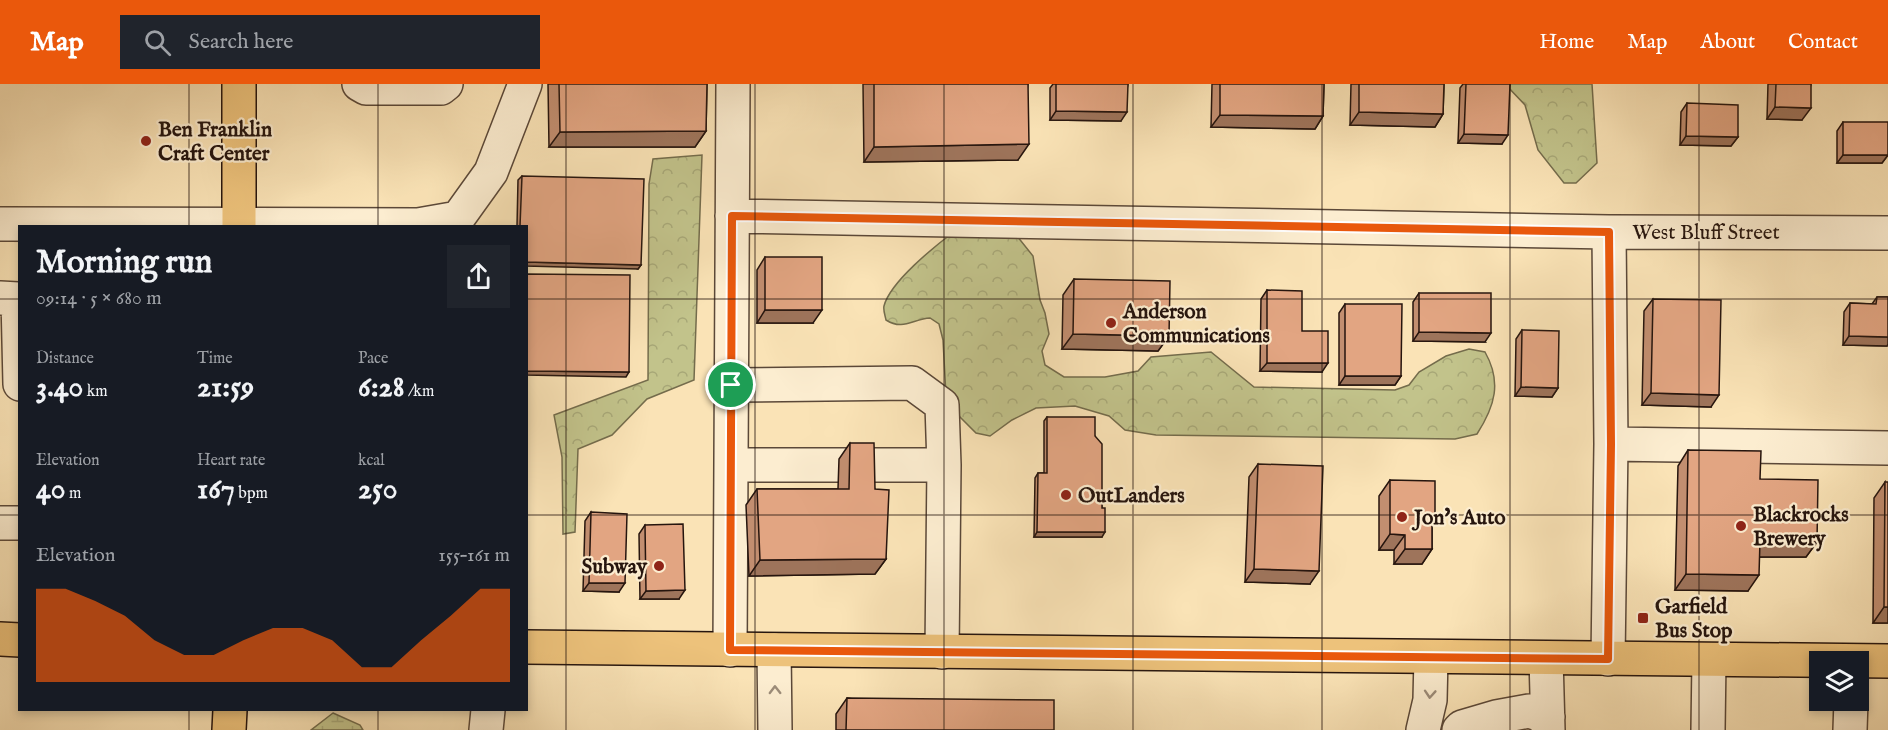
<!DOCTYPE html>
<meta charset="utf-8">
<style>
:root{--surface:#171b24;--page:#20242c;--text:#f1f3f6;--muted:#9ea1a6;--accent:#ea580c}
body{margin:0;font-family:"IM FELL English",serif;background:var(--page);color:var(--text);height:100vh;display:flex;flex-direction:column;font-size:22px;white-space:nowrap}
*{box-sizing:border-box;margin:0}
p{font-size:20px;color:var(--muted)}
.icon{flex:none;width:33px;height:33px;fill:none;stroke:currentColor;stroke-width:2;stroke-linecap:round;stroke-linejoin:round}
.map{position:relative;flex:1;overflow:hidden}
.details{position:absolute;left:18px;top:141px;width:510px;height:486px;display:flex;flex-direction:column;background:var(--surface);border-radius:0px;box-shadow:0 3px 9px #0003}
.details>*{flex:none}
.controls{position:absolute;left:1809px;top:567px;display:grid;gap:12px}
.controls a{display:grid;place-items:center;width:60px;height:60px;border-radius:0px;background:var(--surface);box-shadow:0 3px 9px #0003;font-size:30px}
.pin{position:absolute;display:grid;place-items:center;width:51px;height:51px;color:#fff;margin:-26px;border:3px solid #fff;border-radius:50%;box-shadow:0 2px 6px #0007}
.round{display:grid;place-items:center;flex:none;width:63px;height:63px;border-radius:0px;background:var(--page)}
.headline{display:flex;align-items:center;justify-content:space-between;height:102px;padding:0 18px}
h1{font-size:33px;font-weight:700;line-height:45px}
.stats{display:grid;grid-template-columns:repeat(3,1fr);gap:9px;height:102px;padding:6px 18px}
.stats div{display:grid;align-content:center}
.stats b{font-size:30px;font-weight:700}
.stats small{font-size:16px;font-weight:400}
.stats p{font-size:16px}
.chart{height:168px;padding:12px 18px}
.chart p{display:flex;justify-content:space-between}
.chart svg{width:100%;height:108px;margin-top:6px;fill:var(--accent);opacity:.7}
header{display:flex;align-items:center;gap:36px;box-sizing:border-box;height:84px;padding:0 30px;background:var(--accent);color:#fff}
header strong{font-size:28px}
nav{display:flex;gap:33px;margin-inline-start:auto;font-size:21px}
.search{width:420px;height:54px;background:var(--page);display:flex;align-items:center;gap:15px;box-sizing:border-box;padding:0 21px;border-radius:0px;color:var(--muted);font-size:22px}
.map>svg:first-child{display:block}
</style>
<header>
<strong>Map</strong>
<div class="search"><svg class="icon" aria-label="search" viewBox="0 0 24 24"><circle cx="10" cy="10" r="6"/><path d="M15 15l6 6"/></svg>Search here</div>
<nav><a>Home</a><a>Map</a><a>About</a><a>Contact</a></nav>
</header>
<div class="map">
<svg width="1888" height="646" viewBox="0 0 1888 646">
<defs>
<pattern id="forest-crowns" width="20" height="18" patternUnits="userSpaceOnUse" patternTransform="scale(1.5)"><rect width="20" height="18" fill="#c2c38b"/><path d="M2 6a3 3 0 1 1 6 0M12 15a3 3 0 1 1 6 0" fill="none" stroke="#a7a777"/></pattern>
<pattern id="wetland-marsh" width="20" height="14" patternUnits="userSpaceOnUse" patternTransform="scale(1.5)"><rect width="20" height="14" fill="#c2c38b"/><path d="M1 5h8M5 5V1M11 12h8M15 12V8" fill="none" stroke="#a7a777"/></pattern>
</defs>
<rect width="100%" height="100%" fill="#fae3b6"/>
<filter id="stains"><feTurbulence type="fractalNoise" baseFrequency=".00333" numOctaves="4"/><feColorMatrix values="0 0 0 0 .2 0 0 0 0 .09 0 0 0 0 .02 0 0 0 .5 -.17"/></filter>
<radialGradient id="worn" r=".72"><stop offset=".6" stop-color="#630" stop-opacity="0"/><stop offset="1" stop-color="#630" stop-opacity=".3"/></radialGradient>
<path fill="url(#forest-crowns)" stroke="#746c4c" stroke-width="1.5" d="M1505,0H1592L1597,79L1576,99H1564L1538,66L1525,21Z
M702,71L694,296L647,315L612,351L578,365L575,448L563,450L562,373L554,331L648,296L649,100L653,75Z
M955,147H1013L1033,172L1040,216L1045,229L1049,250L1042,267L1045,281L1064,293H1105L1138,287L1151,273L1211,268L1254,303L1395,306L1409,301L1419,288L1446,272L1469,265L1485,268C1502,298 1495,322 1477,350L1455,355L1156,351L1125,346L1109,332L1075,322L1036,324L1012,336L990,352L976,349L955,328L946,312L943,256L939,240L930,234C913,235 903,247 886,236C885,231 883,226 884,222C890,198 935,162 955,147Z"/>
<path fill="url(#wetland-marsh)" stroke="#746c4c" stroke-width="1.5" d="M333,629L360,641L363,646H311Z"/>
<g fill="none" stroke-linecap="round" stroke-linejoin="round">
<g stroke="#5b4838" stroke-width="36">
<path id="minor" d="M359,0L366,4H441L446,0
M732,132L1609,148L1888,149
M0,140L418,141L458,134L491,88L525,0
M0,214L18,215L20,300
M731,301L912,299L942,321L944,381L942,568
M1611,360L1888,364
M731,381H944
M0,439H20
M730,566L733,0
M774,566L775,646
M1546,574L1548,646
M1608,575L1611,360L1609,148
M486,646L488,626
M1423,646L1430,616L1431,573
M1459,646L1462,643L1496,633L1529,627L1548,633
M1708,646L1709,576
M1850,646L1851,616"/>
</g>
<g stroke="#26150e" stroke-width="36">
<path id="major" d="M239,142V0
M0,555L20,556
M526,563L1888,577
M229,646L230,626"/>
</g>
<use href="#minor" stroke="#fcedd0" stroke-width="33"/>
<use href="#major" stroke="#edc27b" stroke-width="33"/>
</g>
<path fill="#c28e70" stroke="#26150e" stroke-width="1.5" d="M548,0H707L706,47L695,63H549Z
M863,0H1028L1018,76L864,78Z
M1053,0H1128L1121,37L1050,36V4Z
M1212,0H1324L1323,32L1315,45L1211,43Z
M1351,0H1444L1443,30L1435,43L1350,41Z
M1463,0H1510L1502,60L1458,59L1460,4Z
M1768,0H1811L1802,36L1767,35Z
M1687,19L1738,53L1731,62L1680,61L1681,28Z
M1843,38L1888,71L1882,79H1837V47Z
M522,92L641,181L638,185L526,142H517L518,96Z
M765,173L813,239H757V186Z
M1074,195L1169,252L1158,267L1062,265L1063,211Z
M1267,206L1302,247L1322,288L1260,287L1261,215Z
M1419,209L1485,258L1413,257V218Z
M1877,213H1888V260L1887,262L1843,261L1844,228L1850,219L1872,220Z
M1653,215L1711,323L1642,321L1644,227Z
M1345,220L1401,292L1395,301H1339V229Z
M1522,246L1558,304L1552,313L1515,312L1516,255Z
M1047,333L1095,352L1102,424V453H1034L1035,394L1038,389H1044V337Z
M850,359L875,405L886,475L875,490L749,492L746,421L757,405H838L839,375Z
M1688,366L1760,395L1817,458L1806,473H1759L1748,507L1675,506L1678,382Z
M1258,380L1310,500L1245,498L1249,393Z
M1390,396L1432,444V465L1422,480H1394V466H1379V412Z
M1885,398L1888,539H1873L1874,414Z
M591,428L619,508L583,507L585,437Z
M645,441L679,515H640L639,450Z
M847,614L1054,646H836V630Z"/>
<path fill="#9e745b" stroke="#26150e" stroke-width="1.5" d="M1775,23L1811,24L1802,36L1767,35Z
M1056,27L1127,28L1121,37L1050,36Z
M1359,28L1443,30L1435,43L1350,41Z
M1220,31L1323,32L1315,45L1211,43Z
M706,47L695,63H549L560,48Z
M1464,50L1508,51L1502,60L1458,59Z
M1686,52L1738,53L1731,62L1680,61Z
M1029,60L1018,76L864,78L874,63Z
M1843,71H1888L1882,79H1837Z
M526,178L641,181L638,185L526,182Z
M765,226H822L813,239H757Z
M1419,248L1491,249L1485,258L1413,257Z
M1073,250L1169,252L1158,267L1062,265Z
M1849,252L1888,253V260L1887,262L1843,261Z
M1267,279H1328L1322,288L1260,287Z
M526,287L629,288L626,293L526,291Z
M1345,292H1401L1395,301H1339Z
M1521,303L1558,304L1552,313L1515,312Z
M1651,309L1719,311L1711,323L1642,321Z
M1037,448H1105L1102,453H1034Z
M1390,450L1405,451L1394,466H1379Z
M1760,457L1817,458L1806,473H1749Z
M1405,465H1432L1422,480H1394Z
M886,475L875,490L749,492L760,476Z
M1254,485L1319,487L1310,500L1245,498Z
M1686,490L1759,491L1748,507L1675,506Z
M589,499H625L619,508L583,507Z
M685,506L679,515H640L646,507Z
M1884,523H1888V539H1873Z"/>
<path fill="#e2a582" stroke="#26150e" stroke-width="1.5" d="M559,0H707L706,47L560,48Z
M874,0H1028L1029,60L874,63Z
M1056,0H1128L1127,28L1056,27Z
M1220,0H1324L1323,32L1220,31Z
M1359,0H1444L1443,30L1359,28Z
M1466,0H1510L1508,51L1464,50Z
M1776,0H1811V24L1775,23Z
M1687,19L1738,21V53L1686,52Z
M1843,38H1888V71H1843Z
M522,92L644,95L641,181L526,178V142H520Z
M765,173H822V226H765Z
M526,190L630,191L629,288L526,287Z
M1074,195L1170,197L1169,252L1073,250Z
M1267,206L1302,207V247H1328V279H1267Z
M1419,209H1491V249L1419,248Z
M1877,213H1888V253L1849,252L1850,219L1876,220Z
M1653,215L1721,216L1719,311L1651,309Z
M1345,220H1402L1401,292H1345Z
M1522,246L1559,247L1558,304L1521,303Z
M1047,333H1095V352L1102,360V424H1105V448H1037L1038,389H1047Z
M850,359H874L875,405L889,406L886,475L760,476L757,405H849Z
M1688,366L1761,367L1760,395L1818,396L1817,458L1760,457L1759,491L1686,490Z
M1258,380L1323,382L1319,487L1254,485Z
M1390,396L1435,397V439H1432V465H1405V451L1390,450Z
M526,397H527V495H526Z
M1885,398H1888V523H1884Z
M591,428L627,430L625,499H589Z
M683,440L685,506L646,507L645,441Z
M847,614L1054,616V646H846Z"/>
<defs><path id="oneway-chevron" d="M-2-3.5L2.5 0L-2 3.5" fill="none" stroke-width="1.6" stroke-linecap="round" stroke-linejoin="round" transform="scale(1.5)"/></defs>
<g stroke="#9c8c79">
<use href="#oneway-chevron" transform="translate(775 606) rotate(-91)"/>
<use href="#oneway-chevron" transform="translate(1430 610) rotate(94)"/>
</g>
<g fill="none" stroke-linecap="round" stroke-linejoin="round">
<g stroke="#fff" stroke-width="12">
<path id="route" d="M732,132L1609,148L1611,360L1608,575L730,566Z"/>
</g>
<use href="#route" stroke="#ea580c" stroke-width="8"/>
</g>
<path fill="none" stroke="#26150e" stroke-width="1.5" stroke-opacity="0.55" d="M189,0V142M378,0V142M566,0V646M755,0V646M944,0V646M1133,0V646M1322,0V646M1510,0V646M1699,0V646M0,215H20M526,215H1888M0,431H20M526,431H1888M189,626V646M378,626V646"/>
<g fill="#8f2418" stroke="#fcedd0" stroke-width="2">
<circle cx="146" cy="57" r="6"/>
<circle cx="1111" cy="239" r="6"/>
<circle cx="1066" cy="411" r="6"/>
<circle cx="1402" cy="433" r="6"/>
<circle cx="1741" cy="442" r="6"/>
<circle cx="659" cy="482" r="6"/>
<rect x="1637" y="528" width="12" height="12" rx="3"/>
</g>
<g text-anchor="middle" stroke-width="4.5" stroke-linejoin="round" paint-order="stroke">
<g font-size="21" font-weight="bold" fill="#26150e" stroke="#fcedd0" text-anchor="start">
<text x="158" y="52">Ben Franklin<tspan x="158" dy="24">Craft Center</tspan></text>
<text x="1123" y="234">Anderson<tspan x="1123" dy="24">Communications</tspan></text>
<text x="1078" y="418">OutLanders</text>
<text x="1753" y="437">Blackrocks<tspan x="1753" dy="24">Brewery</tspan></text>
<text x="1414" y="440">Jon's Auto</text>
<text x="647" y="489" text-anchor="end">Subway</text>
<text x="1655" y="529">Garfield<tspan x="1655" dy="24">Bus Stop</tspan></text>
</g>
<g font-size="21" fill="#26150e" stroke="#fcedd0">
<text x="1706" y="155">West Bluff Street</text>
</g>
</g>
<rect width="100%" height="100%" filter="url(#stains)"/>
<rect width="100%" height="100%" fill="url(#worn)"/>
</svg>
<div class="controls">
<a><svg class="icon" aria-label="layers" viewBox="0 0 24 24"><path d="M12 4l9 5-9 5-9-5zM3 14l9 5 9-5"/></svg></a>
</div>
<div class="pin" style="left:731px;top:301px;background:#1e9e55"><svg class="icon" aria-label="arrive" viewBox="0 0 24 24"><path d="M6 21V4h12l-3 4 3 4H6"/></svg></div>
<section class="details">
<div class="headline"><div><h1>Morning run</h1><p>09:14 · 5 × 680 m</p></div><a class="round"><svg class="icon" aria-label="share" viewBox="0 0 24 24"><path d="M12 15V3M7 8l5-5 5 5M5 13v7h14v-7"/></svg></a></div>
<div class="stats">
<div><p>Distance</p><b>3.40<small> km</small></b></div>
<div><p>Time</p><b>21:59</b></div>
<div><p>Pace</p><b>6:28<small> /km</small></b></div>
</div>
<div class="stats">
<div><p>Elevation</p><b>40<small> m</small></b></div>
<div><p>Heart rate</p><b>167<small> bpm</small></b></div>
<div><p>kcal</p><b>250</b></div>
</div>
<div class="chart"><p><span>Elevation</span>155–161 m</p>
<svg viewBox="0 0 160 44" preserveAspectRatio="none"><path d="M0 44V6L10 6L20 11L30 17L40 27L50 33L60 33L70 27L80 22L90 22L100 27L110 38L120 38L130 27L140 17L150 6L160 6V44z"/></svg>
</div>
</section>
</div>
